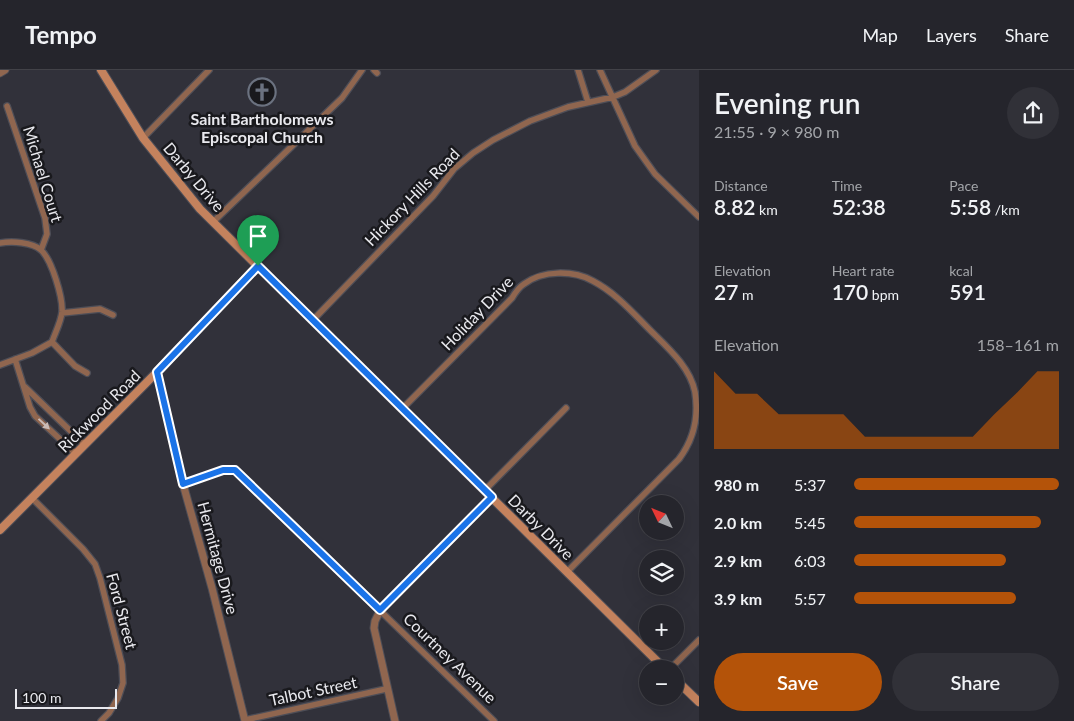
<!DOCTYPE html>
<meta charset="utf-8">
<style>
:root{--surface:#25252c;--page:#313138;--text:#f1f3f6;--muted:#a3a5a9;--line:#424248;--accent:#b45309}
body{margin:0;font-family:Lato,sans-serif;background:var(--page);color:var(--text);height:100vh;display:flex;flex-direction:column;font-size:19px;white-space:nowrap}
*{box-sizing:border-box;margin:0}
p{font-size:16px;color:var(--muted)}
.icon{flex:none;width:28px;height:28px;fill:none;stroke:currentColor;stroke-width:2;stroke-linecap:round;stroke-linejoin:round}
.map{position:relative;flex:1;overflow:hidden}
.side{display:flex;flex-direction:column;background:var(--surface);width:375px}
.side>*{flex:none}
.needle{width:32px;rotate:313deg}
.fabs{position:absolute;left:639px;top:425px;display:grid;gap:10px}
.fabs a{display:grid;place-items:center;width:45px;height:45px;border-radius:50%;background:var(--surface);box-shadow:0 5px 20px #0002,0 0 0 1px var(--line);font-size:25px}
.scale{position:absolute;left:15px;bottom:12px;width:102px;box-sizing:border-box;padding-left:5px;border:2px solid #e9e9ee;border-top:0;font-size:14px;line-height:18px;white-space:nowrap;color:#e9e9ee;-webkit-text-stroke:4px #19191d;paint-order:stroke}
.pin{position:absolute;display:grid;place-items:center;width:42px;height:42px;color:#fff;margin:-51px -21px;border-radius:50% 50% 50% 0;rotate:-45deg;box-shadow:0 0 5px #0007}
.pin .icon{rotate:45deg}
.round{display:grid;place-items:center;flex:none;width:52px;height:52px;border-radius:26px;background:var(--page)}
.overview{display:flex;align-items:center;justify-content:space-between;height:85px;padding:0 15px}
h1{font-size:28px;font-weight:600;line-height:38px}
.figures{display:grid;grid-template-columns:repeat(3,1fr);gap:8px;height:85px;padding:5px 15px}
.figures div{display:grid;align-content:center}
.figures b{font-size:21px;font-weight:600}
.figures small{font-size:14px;font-weight:400}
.figures p{font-size:14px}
.chart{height:140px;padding:10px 15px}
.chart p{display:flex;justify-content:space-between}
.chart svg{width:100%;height:90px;margin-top:5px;fill:var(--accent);opacity:.7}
.button{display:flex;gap:10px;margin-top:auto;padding:10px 15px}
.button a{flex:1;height:58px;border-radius:30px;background:var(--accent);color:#fff;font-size:20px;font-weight:600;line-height:58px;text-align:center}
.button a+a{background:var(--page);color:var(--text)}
ul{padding:0 15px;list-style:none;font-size:16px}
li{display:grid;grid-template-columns:80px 60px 1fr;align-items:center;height:38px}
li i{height:12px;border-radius:6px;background:var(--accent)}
header{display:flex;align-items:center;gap:30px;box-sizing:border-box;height:70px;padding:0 25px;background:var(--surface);border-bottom:1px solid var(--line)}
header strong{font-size:24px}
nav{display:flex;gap:28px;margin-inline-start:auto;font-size:18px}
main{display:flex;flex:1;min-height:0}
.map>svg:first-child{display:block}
</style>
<header>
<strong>Tempo</strong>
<nav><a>Map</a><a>Layers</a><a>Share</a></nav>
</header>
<main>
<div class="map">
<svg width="699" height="651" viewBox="0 0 699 651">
<rect width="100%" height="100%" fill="#31313a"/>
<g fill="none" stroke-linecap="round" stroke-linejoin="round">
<g stroke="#4e4e57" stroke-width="8">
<path id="minor" d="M374,0L377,3
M578,0L588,32
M600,0L635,76L655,104L699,147
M7,36L45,148L47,164L41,180
M143,68L209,0
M213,152L342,28L362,0
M0,173C12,171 32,172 41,180C52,190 63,228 62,242C61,252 55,263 52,272L32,283L0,295
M62,243L100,239L113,245
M313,250L433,126L454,99L473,83L493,70L530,51L568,37L613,27L625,22L656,0
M52,272L75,296L87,303
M15,289L30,337L35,346L75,383
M25,317L84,374
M402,339L512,228C515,223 519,217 524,214C543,200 573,200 593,211C616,223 633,243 651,261C668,278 690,297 695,322C699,347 694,369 679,389L567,502
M183,414L223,400H235L494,651
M485,420L566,338
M32,428L83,479L95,494L100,508L122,595L123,613L118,628L109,643L101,651
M380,541L492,427
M670,599L699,570
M245,650L386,619"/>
</g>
<g stroke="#4e4e57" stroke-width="9">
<path id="tertiary" d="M0,3L5,0
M157,302L183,414L212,518L245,651
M380,541L375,551L374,558L395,651"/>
</g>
<g stroke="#4e4e57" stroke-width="10">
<path id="secondary" d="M101,0L143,68L200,139L665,599
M0,460L157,302L258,196
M675,609L699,632"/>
</g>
<use href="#minor" stroke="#90664f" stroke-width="5.5"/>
<use href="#tertiary" stroke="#90664f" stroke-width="7"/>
<use href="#secondary" stroke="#c4825d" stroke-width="8"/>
</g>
<defs><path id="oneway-solid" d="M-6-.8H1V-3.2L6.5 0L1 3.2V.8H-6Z" transform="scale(1.25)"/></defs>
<use fill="#cabbb6" href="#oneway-solid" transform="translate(44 354) rotate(43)"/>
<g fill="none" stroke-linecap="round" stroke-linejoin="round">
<g stroke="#fff" stroke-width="10">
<path id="route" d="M258,196L492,427L380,540L235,400H223L183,414L157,302Z"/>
</g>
<use href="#route" stroke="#1a73e8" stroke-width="6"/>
</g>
<defs>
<g id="church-ring" transform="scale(1.4375)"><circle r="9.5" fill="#19191d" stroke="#6b7280" stroke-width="1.5"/><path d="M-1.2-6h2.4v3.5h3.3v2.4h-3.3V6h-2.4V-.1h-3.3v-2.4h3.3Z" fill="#6b7280"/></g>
</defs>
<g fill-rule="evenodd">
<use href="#church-ring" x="262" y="22"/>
</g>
<g text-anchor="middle" stroke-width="5" stroke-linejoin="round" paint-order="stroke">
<g font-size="16" font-weight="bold" fill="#e9e9ee" stroke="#19191d">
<text x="262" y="55">Saint Bartholomews<tspan x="262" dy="18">Episcopal Church</tspan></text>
</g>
<g font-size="16" fill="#e9e9ee" stroke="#19191d">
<text transform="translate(43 104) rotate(73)" y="6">Michael Court</text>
<text transform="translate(194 107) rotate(50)" y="6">Darby Drive</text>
<text transform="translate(412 127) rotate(-46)" y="6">Hickory Hills Road</text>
<text transform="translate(477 243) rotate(-46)" y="6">Holiday Drive</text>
<text transform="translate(99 341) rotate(-45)" y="6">Rickwood Road</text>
<text transform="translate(541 457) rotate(45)" y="6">Darby Drive</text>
<text transform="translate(218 488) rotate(75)" y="6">Hermitage Drive</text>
<text transform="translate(122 541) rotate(75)" y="6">Ford Street</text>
<text transform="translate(450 588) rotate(44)" y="6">Courtney Avenue</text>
<text transform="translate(313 621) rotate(-12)" y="6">Talbot Street</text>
</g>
</g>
</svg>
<div class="fabs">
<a><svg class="needle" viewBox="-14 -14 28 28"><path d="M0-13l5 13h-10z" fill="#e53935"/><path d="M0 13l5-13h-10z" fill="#a3a5a9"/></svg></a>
<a><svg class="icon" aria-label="layers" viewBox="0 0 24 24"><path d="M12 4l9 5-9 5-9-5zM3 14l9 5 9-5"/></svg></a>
<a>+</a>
<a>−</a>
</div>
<div class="scale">100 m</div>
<div class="pin" style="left:258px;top:196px;background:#1e9e55"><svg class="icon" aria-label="arrive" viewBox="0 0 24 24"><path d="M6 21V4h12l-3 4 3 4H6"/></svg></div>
</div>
<section class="side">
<div class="overview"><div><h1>Evening run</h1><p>21:55 · 9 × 980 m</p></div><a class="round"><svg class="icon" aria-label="share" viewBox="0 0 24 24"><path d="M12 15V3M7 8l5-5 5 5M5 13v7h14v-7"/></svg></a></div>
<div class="figures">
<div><p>Distance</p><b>8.82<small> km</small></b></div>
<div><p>Time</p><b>52:38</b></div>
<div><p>Pace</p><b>5:58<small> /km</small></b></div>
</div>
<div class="figures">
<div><p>Elevation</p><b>27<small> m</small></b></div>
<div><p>Heart rate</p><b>170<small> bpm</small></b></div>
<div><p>kcal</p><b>591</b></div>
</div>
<div class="chart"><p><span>Elevation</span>158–161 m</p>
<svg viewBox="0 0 160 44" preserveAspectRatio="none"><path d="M0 44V6L10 17L20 17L30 27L40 27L50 27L60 27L70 38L80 38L90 38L100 38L110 38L120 38L130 27L140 17L150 6L160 6V44z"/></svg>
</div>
<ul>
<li><b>980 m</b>5:37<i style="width:100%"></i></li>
<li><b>2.0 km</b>5:45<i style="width:91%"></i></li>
<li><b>2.9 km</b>6:03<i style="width:74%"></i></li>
<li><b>3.9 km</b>5:57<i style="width:79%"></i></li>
</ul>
<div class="button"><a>Save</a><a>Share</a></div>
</section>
</main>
